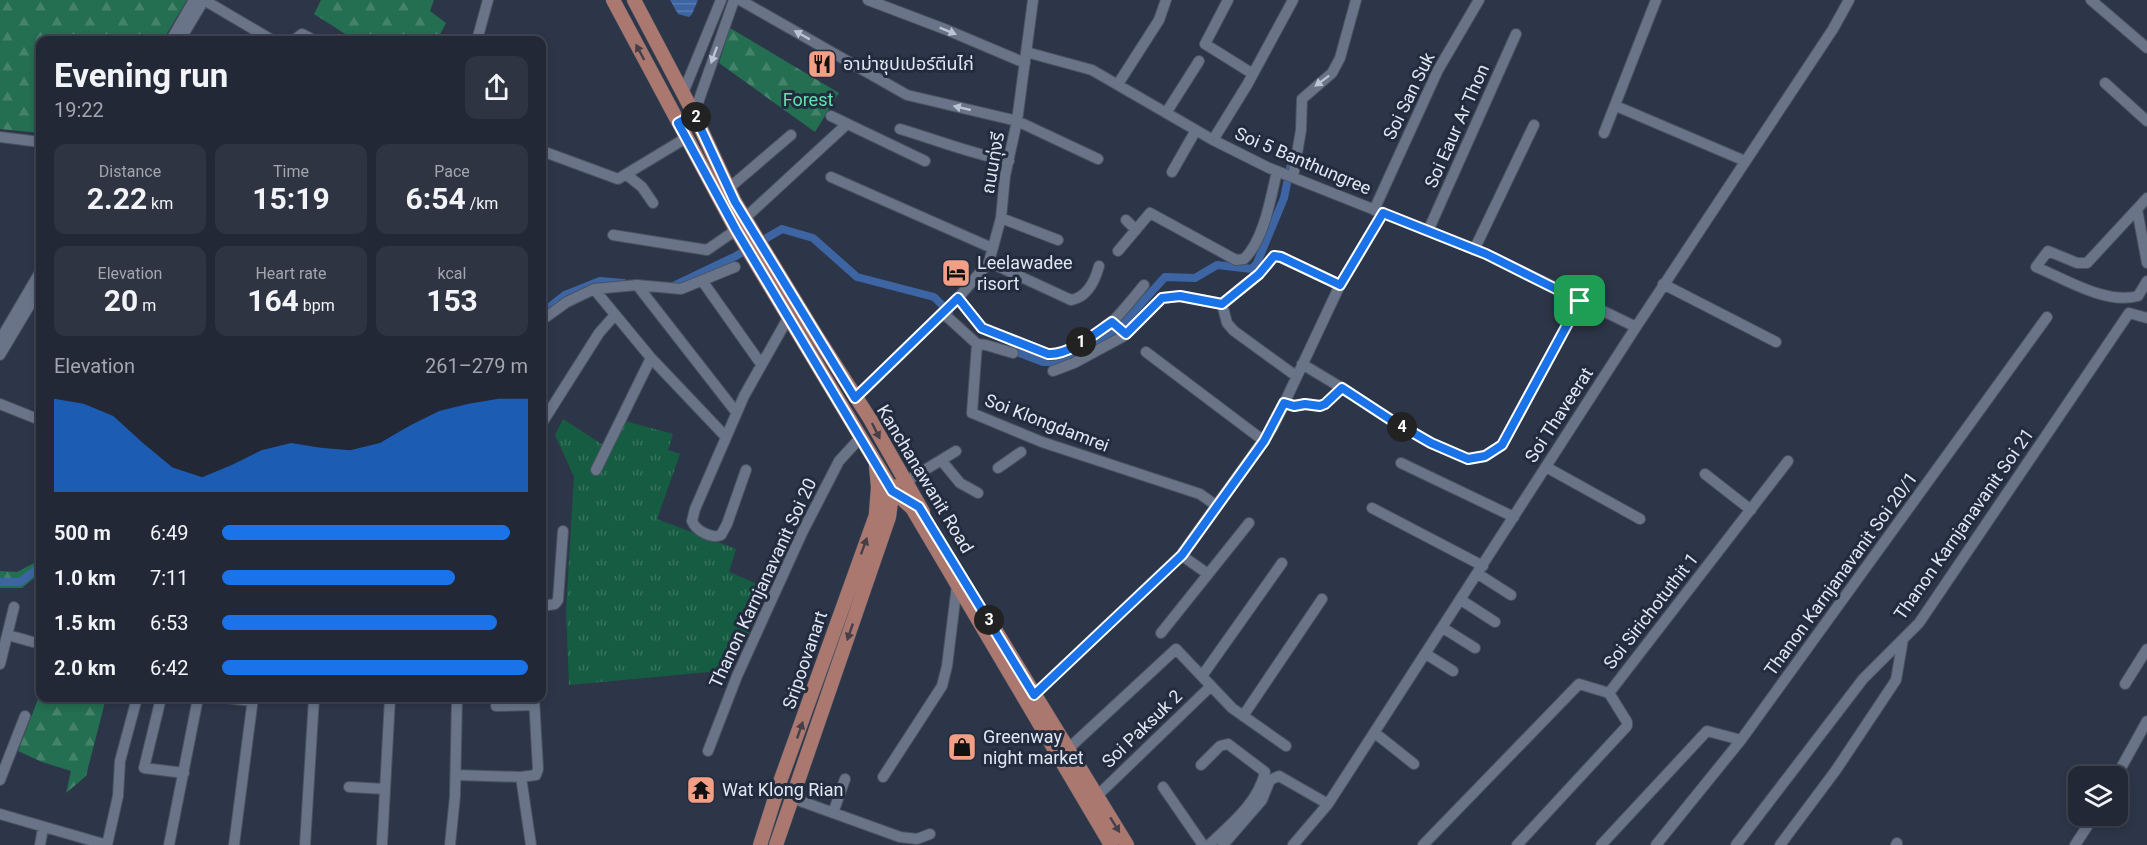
<!DOCTYPE html>
<meta charset="utf-8">
<style>
:root{--surface:#222836;--page:#2e3442;--text:#f1f3f6;--muted:#a2a6ad;--line:#3f4451;--accent:#1a73e8}
body{margin:0;font-family:Roboto,"Noto Sans Thai",sans-serif;background:var(--page);color:var(--text);height:100vh;display:flex;flex-direction:column;font-size:22px;white-space:nowrap}
*{box-sizing:border-box;margin:0}
p{font-size:20px;color:var(--muted)}
.icon{flex:none;width:33px;height:33px;fill:none;stroke:currentColor;stroke-width:2;stroke-linecap:round;stroke-linejoin:round}
.map{position:relative;flex:1;overflow:hidden}
.sheet{position:absolute;left:36px;top:36px;width:510px;height:666px;display:flex;flex-direction:column;background:var(--surface);border-radius:12px;box-shadow:0 3px 9px #0003,0 0 0 2px var(--line)}
.sheet>*{flex:none}
.fabs{position:absolute;left:2068px;top:766px;display:grid;gap:12px}
.fabs a{display:grid;place-items:center;width:60px;height:60px;border-radius:12px;background:var(--surface);box-shadow:0 3px 9px #0003,0 0 0 2px var(--line);font-size:30px}
.pin{position:absolute;display:grid;place-items:center;width:51px;height:51px;color:#fff;margin:-26px;border-radius:12px;box-shadow:0 3px 9px #0006}
.km{position:absolute;width:30px;height:30px;margin:-15px;border-radius:50%;background:#222;color:#fff;font-size:16px;line-height:30px;text-align:center}
.round{display:grid;place-items:center;flex:none;width:63px;height:63px;border-radius:12px;background:var(--page)}
.head{display:flex;align-items:center;justify-content:space-between;height:102px;padding:0 18px}
h1{font-size:33px;font-weight:700;line-height:45px}
.metrics{display:grid;grid-template-columns:repeat(3,1fr);gap:9px;height:102px;padding:6px 18px}
.metrics div{display:grid;align-content:center;border-radius:12px;background:var(--page);text-align:center}
.metrics b{font-size:30px;font-weight:700}
.metrics small{font-size:16px;font-weight:400}
.metrics p{font-size:16px}
.chart{height:168px;padding:12px 18px}
.chart p{display:flex;justify-content:space-between}
.chart svg{width:100%;height:108px;margin-top:6px;fill:var(--accent);opacity:.7}
ul{padding:0 18px;list-style:none;font-size:20px}
li{display:grid;grid-template-columns:96px 72px 1fr;align-items:center;height:45px}
li i{height:15px;border-radius:8px;background:var(--accent)}
.map>svg:first-child{display:block}
</style>
<div class="map">
<svg width="2147" height="845" viewBox="0 0 2147 845">
<defs>
<pattern id="grass-tufts" width="24" height="20" patternUnits="userSpaceOnUse" patternTransform="scale(1.5)"><rect width="24" height="20" fill="#155c42"/><path d="M3 7l-1-3M5 7V3M7 7l1-3M15 17l-1-3M17 17v-4M19 17l1-3" fill="none" stroke="#37735e"/></pattern>
<pattern id="forest-firs" width="22" height="20" patternUnits="userSpaceOnUse" patternTransform="scale(1.5)"><rect width="22" height="20" fill="#246e51"/><path d="M5 1l3.5 6h-7zM16 11l3.5 6h-7z" fill="#44836a"/></pattern>
<pattern id="water-rules" width="6" height="5" patternUnits="userSpaceOnUse" patternTransform="scale(1.5)"><rect width="6" height="5" fill="#3d65a3"/><path d="M0 2.5h6" fill="none" stroke="#597bb0"/></pattern>
</defs>
<rect width="100%" height="100%" fill="#2d3648"/>
<path fill="url(#grass-tufts)" d="M563,419L611,450L625,421L673,434L668,450L680,454L657,519L736,549L729,572L769,589L731,670L569,685L566,611L574,477L555,435Z"/>
<path fill="url(#forest-firs)" d="M0,0H187L163,40H40V133L0,129Z
M321,0H434L430,11L446,23L437,40H422L418,38L416,40H351L350,37L314,14Z
M730,28L839,93L815,132L719,63Z
M40,560V573L22,588H0V571L17,572Z
M40,694V698H106L86,776L66,793L71,771L42,762L18,751Z"/>
<path fill="url(#water-rules)" d="M670,0H698L692,14L689,17L678,14Z"/>
<g fill="none" stroke-linecap="round" stroke-linejoin="round">
<path stroke="#3d65a3" stroke-width="8" d="M671,287L736,256L782,229L813,238L857,277L934,297L949,312
M542,313L565,295L600,281L623,283
M1009,349L1043,362H1055L1110,333L1126,320L1165,277L1195,278L1217,265L1252,269L1257,263L1284,198L1292,159
M0,582H20L40,567"/>
<g stroke="#4a5261" stroke-width="12">
<path id="minor" d="M204,0L272,40
M740,0L907,95L1017,121L1098,159
M868,0L947,30L1025,63
M1228,0L1205,44L1253,74
M2091,0L2147,48
M171,40L194,0
M180,40L204,0
M294,40L302,34L314,40
M477,40L488,0
M1026,52L1092,70L1213,140L1269,168L1486,254L1636,327
M2105,83L2147,121
M1118,84L1159,20L1166,0
M683,93L721,0
M1616,106L1745,161
M1166,113L1199,61
M694,114L734,0
M831,116L925,161
M900,129C937,140 971,154 1009,161
M1604,133L1656,0
M0,137L40,142
M1213,140L1247,85L1293,0
M542,151L618,179L686,138
M1172,172L1196,130
M627,175L642,187L653,203
M831,177L992,248
M1293,177L1301,130L1302,99L1332,73L1340,58L1356,0
M729,188L791,135
M2147,198L2137,209L2147,263
M2137,209L2087,263H2077L2048,251L2036,267C2065,279 2106,305 2138,296L2147,281
M1374,210L1438,70L1479,0
M745,218L847,124
M1001,218L1058,240
M1126,220L1136,230
M1428,231L1516,34
M613,235L707,250L736,230
M1474,250L1534,125
M1118,251L1150,213L1236,260L1244,259C1264,240 1271,197 1277,171
M989,262L1071,300C1088,297 1095,281 1099,266
M735,267L681,289L637,285L736,412
M703,282L761,364
M1663,284L1776,342
M594,289L637,285
M958,298L982,328L1051,355C1068,354 1101,332 1113,321C1124,310 1134,297 1144,285
M1222,304L1227,323L1234,331L1296,376
M943,313L977,344L972,413L1042,442L1200,494L1217,506
M542,320L567,302L594,289L651,358L726,437
M0,340L40,272
M977,344L986,345L1013,353
M1146,352L1264,441
M0,355L40,288
M1302,364L1342,388
M1053,371L1074,363L1124,336L1162,298L1180,296L1222,304L1259,274L1274,256L1281,257L1340,285
M855,398L958,298L989,262L1001,218L1005,176L1017,121L1033,0
M1284,403L1294,406L1305,404L1320,406L1325,404L1342,388L1391,420L1431,443L1468,459L1485,456L1502,445L1580,301
M0,404L40,420
M542,423L599,333L614,316
M941,460L960,483L978,493
M1401,463L1514,517
M1546,467L1640,519
M998,468L1021,452
M596,470L651,358
M746,470L727,524L721,535C712,539 696,531 692,521L695,509L744,396L788,318
M1705,474L1751,510
M900,485L956,451
M1372,508L1483,566
M1181,555L1208,574
M1478,574L1511,595
M1461,600L1495,622
M542,606L555,604L558,600L563,531
M1443,628L1475,648
M1161,633L1249,523
M8,635L40,644
M1426,654L1453,671
M0,664L14,607
M1202,676L1282,563
M2125,684L2147,649
M1609,693L1788,461
M1034,695L1181,555L1273,427L1340,285L1383,213
M161,698L144,768L184,773
M227,698L252,701
M496,706L534,705
M1243,716L1322,599
M1375,733L1414,764
M1068,749L1176,649L1232,708L1286,746
M708,751L737,676L802,533L839,461L861,437
M1201,765L1220,746L1228,744L1265,772C1258,803 1231,824 1209,845
M456,775L521,777L536,775L538,769L534,698
M521,777L531,845
M883,777L942,686L947,666L957,585
M2116,777L2147,721
M0,780L25,716
M349,787L385,789
M1163,787L1203,845
M1097,796L1211,686
M792,798L900,837L917,839L930,834
M833,813L845,779
M0,814L107,845
M40,845L43,828
M107,845L118,796L120,761L137,698
M169,845L198,698
M234,845L253,698
M305,845L314,698
M382,845L390,698
M450,845L455,796L457,698
M1223,845L1262,800L1270,780L1279,776L1328,804
M1293,845L1328,804L1636,327L1833,29L1849,0
M1423,845L1579,684L1609,693
M1517,845L1627,726V722L1609,693
M1601,845L1707,731L1741,740
M1656,845L1741,740L2047,317
M1736,845L1863,679L1919,623L2129,313L2147,318
M1780,845L1836,770L1896,680L1903,639
M1896,845L1897,843
M2075,845L2094,816"/>
</g>
<g stroke="#4a5261" stroke-width="15">
<path id="major" d="M613,0L736,230L893,491L912,508L1111,845
M634,0L694,114L735,202L816,335L870,419L923,512
M876,513L878,487L876,466
M991,623L1127,845
M760,845L781,779L876,515L891,493
M776,845L889,517L893,486"/>
</g>
<use href="#minor" stroke="#697489" stroke-width="10"/>
<use href="#major" stroke="#ab7870" stroke-width="14"/>
</g>
<defs><path id="oneway-solid" d="M-6-.8H1V-3.2L6.5 0L1 3.2V.8H-6Z" transform="scale(1.5)"/></defs>
<g fill="#bcc4d3">
<use href="#oneway-solid" transform="translate(948 31) rotate(22)"/>
<use href="#oneway-solid" transform="translate(802 35) rotate(-151)"/>
<use href="#oneway-solid" transform="translate(714 55) rotate(110)"/>
<use href="#oneway-solid" transform="translate(1322 81) rotate(143)"/>
<use href="#oneway-solid" transform="translate(962 108) rotate(-167)"/>
</g>
<g fill="#453f4a">
<use href="#oneway-solid" transform="translate(640 52) rotate(-118)"/>
<use href="#oneway-solid" transform="translate(876 431) rotate(63)"/>
<use href="#oneway-solid" transform="translate(864 546) rotate(-70)"/>
<use href="#oneway-solid" transform="translate(850 632) rotate(109)"/>
<use href="#oneway-solid" transform="translate(800 730) rotate(-71)"/>
<use href="#oneway-solid" transform="translate(1115 825) rotate(58)"/>
</g>
<g fill="none" stroke-linecap="round" stroke-linejoin="round">
<g stroke="#fff" stroke-width="12">
<path id="route" d="M694,114L735,202L855,398L958,298L982,328L1048,354C1068,356 1096,333 1112,322L1126,334L1162,298L1180,296L1222,304L1259,274L1274,256L1281,257L1340,285L1383,213L1486,254L1580,301L1502,445L1485,456L1468,459L1431,443L1391,420L1342,388L1325,404L1320,406L1305,404L1294,406L1284,403L1264,441L1182,555L1034,695L919,507L892,491L736,230L678,123Z"/>
</g>
<use href="#route" stroke="#1a73e8" stroke-width="8"/>
</g>
<defs>
<g id="restaurant-square" transform="scale(1.5)"><rect x="-9" y="-9" width="18" height="18" rx="4" fill="#f39f86" stroke="#232c3e"/><path d="M-5-6h1v4h1v-4h1v4h1v-4h1v5L-1.5 .5V6h-2V.5L-5-1ZM5-6V6H3V1.5H1.5Q1.5-4 5-6Z" fill="#111"/></g>
<g id="hotel-square" transform="scale(1.5)"><rect x="-9" y="-9" width="18" height="18" rx="4" fill="#f39f86" stroke="#232c3e"/><path d="M-6-4.5h1.5V1H6V5H4.5V3h-9V5H-6ZM-4 0a1.8 1.8 0 1 1 3.6 0ZM.5 0V-2.5h3Q6-2.5 6 0Z" fill="#111"/></g>
<g id="shop-square" transform="scale(1.5)"><rect x="-9" y="-9" width="18" height="18" rx="4" fill="#f39f86" stroke="#232c3e"/><path d="M-5-2.5h2.3a2.7 3.5 0 0 1 5.4 0H5L5.5 6h-11ZM-1.5-2.5h3a1.5 2.3 0 0 0-3 0Z" fill="#111"/></g>
<g id="temple-square" transform="scale(1.5)"><rect x="-9" y="-9" width="18" height="18" rx="4" fill="#f39f86" stroke="#232c3e"/><path d="M0-6L5-2H3V0L6.5 2.5H4V6H1.5V3h-3V6H-4V2.5H-6.5L-3 0V-2H-5Z" fill="#111"/></g>
</defs>
<g fill-rule="evenodd">
<use href="#restaurant-square" x="822" y="64"/>
<use href="#hotel-square" x="956" y="273"/>
<use href="#shop-square" x="962" y="747"/>
<use href="#temple-square" x="701" y="790"/>
</g>
<g text-anchor="middle" stroke-width="6" stroke-linejoin="round" paint-order="stroke">
<g font-size="18" fill="#e0e7f3" stroke="#232c3e" text-anchor="start">
<text x="843" y="70">อาม่าซุปเปอร์ตีนไก่</text>
<text x="977" y="269">Leelawadee<tspan x="977" dy="21">risort</tspan></text>
<text x="983" y="743">Greenway<tspan x="983" dy="21">night market</tspan></text>
<text x="722" y="796">Wat Klong Rian</text>
</g>
<g font-size="18" fill="#e0e7f3" stroke="#232c3e">
<text transform="translate(1409 96) rotate(-64)" y="6">Soi San Suk</text>
<text transform="translate(1457 126) rotate(-66)" y="6">Soi Eaur Ar Thon</text>
<text transform="translate(1303 161) rotate(23)" y="6">Soi 5 Banthungree</text>
<text transform="translate(993 163) rotate(-80)" y="6">ถนนทุ่งรี</text>
<text transform="translate(1559 415) rotate(-57)" y="6">Soi Thaveerat</text>
<text transform="translate(1047 423) rotate(21)" y="6">Soi Klongdamrei</text>
<text transform="translate(925 479) rotate(59)" y="6">Kanchanawanit Road</text>
<text transform="translate(1964 524) rotate(-55)" y="6">Thanon Karnjanavanit Soi 21</text>
<text transform="translate(1841 574) rotate(-54)" y="6">Thanon Karnjanavanit Soi 20/1</text>
<text transform="translate(763 583) rotate(-65)" y="6">Thanon Karnjanavanit Soi 20</text>
<text transform="translate(1651 611) rotate(-52)" y="6">Soi Sirichotuthit 1</text>
<text transform="translate(805 660) rotate(-71)" y="6">Sripoovanart</text>
<text transform="translate(1142 729) rotate(-44)" y="6">Soi Paksuk 2</text>
</g>
<g font-size="18" fill="#61e2ae" stroke="#232c3e">
<text x="808" y="106">Forest</text>
</g>
</g>
</svg>
<div class="fabs">
<a><svg class="icon" aria-label="layers" viewBox="0 0 24 24"><path d="M12 4l9 5-9 5-9-5zM3 14l9 5 9-5"/></svg></a>
</div>
<div class="pin" style="left:1580px;top:301px;background:#1e9e55"><svg class="icon" aria-label="arrive" viewBox="0 0 24 24"><path d="M6 21V4h12l-3 4 3 4H6"/></svg></div>
<b class="km" style="left:1081px;top:342px">1</b>
<b class="km" style="left:696px;top:117px">2</b>
<b class="km" style="left:989px;top:620px">3</b>
<b class="km" style="left:1402px;top:427px">4</b>
<section class="sheet">
<div class="head"><div><h1>Evening run</h1><p>19:22</p></div><a class="round"><svg class="icon" aria-label="share" viewBox="0 0 24 24"><path d="M12 15V3M7 8l5-5 5 5M5 13v7h14v-7"/></svg></a></div>
<div class="metrics">
<div><p>Distance</p><b>2.22<small> km</small></b></div>
<div><p>Time</p><b>15:19</b></div>
<div><p>Pace</p><b>6:54<small> /km</small></b></div>
</div>
<div class="metrics">
<div><p>Elevation</p><b>20<small> m</small></b></div>
<div><p>Heart rate</p><b>164<small> bpm</small></b></div>
<div><p>kcal</p><b>153</b></div>
</div>
<div class="chart"><p><span>Elevation</span>261–279 m</p>
<svg viewBox="0 0 160 44" preserveAspectRatio="none"><path d="M0 44V6L10 8L20 13L30 24L40 34L50 38L60 33L70 27L80 24L90 26L100 27L110 24L120 17L130 11L140 8L150 6L160 6V44z"/></svg>
</div>
<ul>
<li><b>500 m</b>6:49<i style="width:94%"></i></li>
<li><b>1.0 km</b>7:11<i style="width:76%"></i></li>
<li><b>1.5 km</b>6:53<i style="width:90%"></i></li>
<li><b>2.0 km</b>6:42<i style="width:100%"></i></li>
</ul>
</section>
</div>
